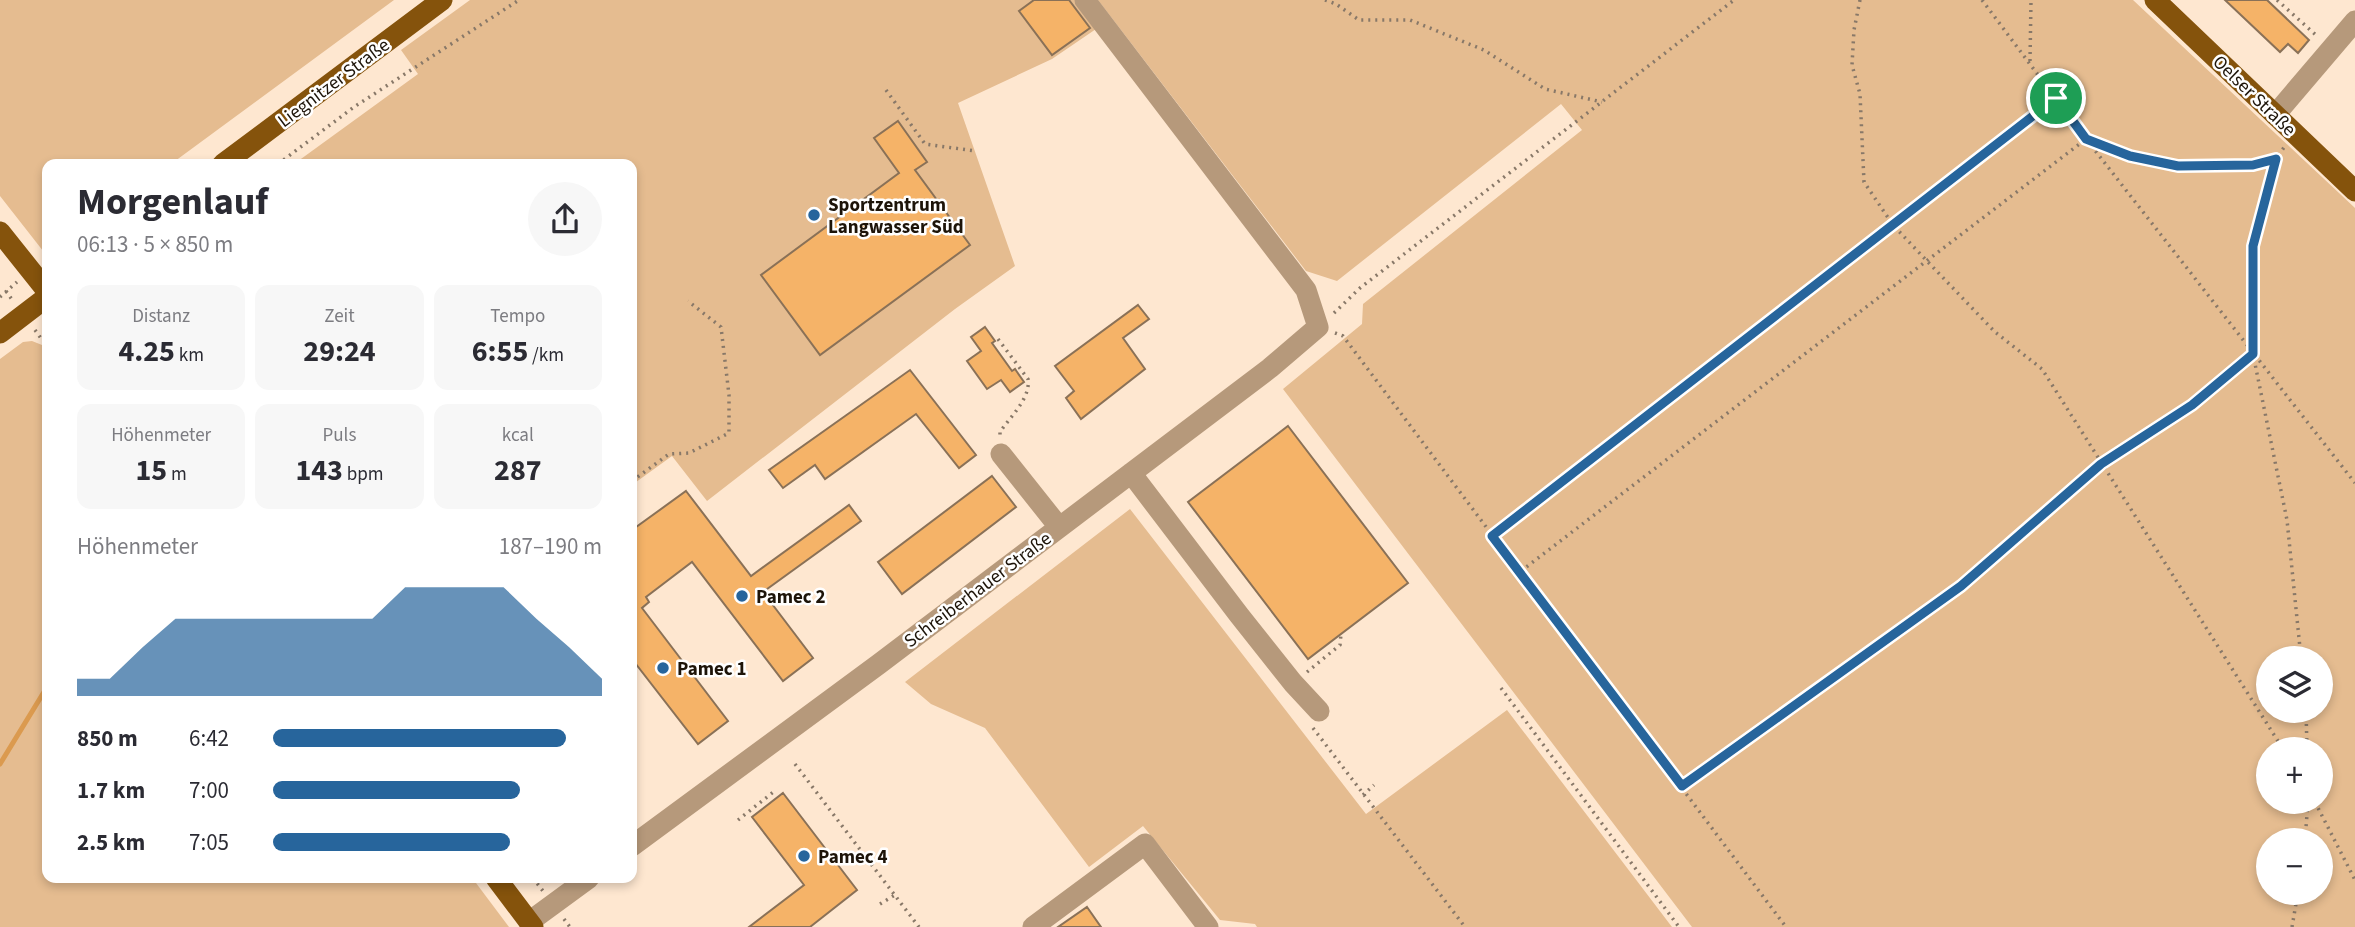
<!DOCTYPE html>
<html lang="de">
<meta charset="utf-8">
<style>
:root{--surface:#fff;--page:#f7f7f7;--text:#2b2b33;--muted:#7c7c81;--accent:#27659c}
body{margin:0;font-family:"Source Sans 3",sans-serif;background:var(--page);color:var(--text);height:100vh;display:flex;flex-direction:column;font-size:26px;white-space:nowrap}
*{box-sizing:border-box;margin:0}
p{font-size:23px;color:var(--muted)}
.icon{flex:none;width:38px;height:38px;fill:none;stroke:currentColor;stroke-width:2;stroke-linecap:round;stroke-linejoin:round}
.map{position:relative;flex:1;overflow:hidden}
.side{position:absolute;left:42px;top:159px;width:595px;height:724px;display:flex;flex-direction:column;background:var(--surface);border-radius:14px;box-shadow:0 4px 10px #0003}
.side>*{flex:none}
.tools{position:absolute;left:2256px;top:646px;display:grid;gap:14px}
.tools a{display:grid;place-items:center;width:77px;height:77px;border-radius:50%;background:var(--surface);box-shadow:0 4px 10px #0003;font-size:35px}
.pin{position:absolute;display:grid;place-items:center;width:60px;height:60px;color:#fff;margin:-30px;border:4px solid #fff;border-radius:50%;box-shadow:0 2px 7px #0007}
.round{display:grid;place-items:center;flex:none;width:74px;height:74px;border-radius:37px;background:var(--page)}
.headline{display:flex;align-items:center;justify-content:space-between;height:119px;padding:0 35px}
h1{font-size:38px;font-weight:700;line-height:52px}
.stats{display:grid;grid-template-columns:repeat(3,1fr);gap:10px;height:119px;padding:7px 35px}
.stats div{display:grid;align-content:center;border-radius:14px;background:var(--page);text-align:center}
.stats b{font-size:30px;font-weight:700}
.stats small{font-size:19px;font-weight:400}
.stats p{font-size:19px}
.chart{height:196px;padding:14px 35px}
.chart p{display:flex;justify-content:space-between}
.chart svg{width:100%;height:126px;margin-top:7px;fill:var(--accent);opacity:.7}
ul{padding:0 35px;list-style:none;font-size:23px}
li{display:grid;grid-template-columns:112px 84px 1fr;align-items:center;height:52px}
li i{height:18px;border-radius:9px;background:var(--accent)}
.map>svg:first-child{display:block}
</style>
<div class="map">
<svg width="2355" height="927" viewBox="0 0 2355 927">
<rect width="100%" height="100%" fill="#fee7d0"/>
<path fill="#e5bc90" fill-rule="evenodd" d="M0,0H394L171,164H47V256L0,196Z
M470,0H1075L1096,29L1052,59L958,103L1015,266L955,309L707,501L672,456L632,485V164H294L418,74L401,50Z
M1098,0H2133L2355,208V927H1692L1283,389L1362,324L1363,304L1582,130L1561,104L1337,281L1306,271ZM2268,658H2320V710H2268ZM2268,749H2320V802H2268ZM2268,840H2320V892H2268Z
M32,341L47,347V878L473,879L509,927H0V359L23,342Z
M1130,509L1366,814L1507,710L1672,927H1257L1255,924L1220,920L1143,826L1089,867L985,728L931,704L905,682Z"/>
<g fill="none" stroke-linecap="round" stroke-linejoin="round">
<path stroke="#db9a4f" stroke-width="5" d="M0,764L47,687"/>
</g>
<path fill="#f5b368" stroke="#8a7157" stroke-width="2" d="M1034,0H1069L1090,28L1052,55L1019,11Z
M2225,0H2267L2309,40L2298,53L2288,44L2280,52Z
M898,121L927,162L915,170L970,245L820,355L761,275L899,173L874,138Z
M1138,305L1149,319L1123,338L1145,369L1081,419L1066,398L1074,391L1055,366Z
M985,327L995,341L992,343L1012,371L1015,369L1024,382L1010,392L1001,380L987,389L967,361L981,351L971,337Z
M910,370L976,455L959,468L916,414L825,479L815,465L783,488L769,470Z
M1288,426L1408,583L1308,659L1188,502Z
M992,476L1016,507L902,594L878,562Z
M686,491L751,576L849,505L861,521L763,592L813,658L783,681L692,562L646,597L649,602L642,608L728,721L698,744L632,659V530Z
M783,793L857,890L810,927H749L804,885L752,817Z
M1087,907L1101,927H1058Z"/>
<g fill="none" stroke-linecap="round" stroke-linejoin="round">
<path stroke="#887868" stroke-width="3.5" stroke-dasharray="2 5" stroke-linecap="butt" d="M1325,0L1336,4L1359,20H1410L1484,50L1545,89L1602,102
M1860,0L1854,30L1852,65L1860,94L1864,182L1893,225L1927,261L1995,332L2042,369L2283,749
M1982,0L2086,139L2355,483
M2277,0L2317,36
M2030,61L2031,0
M886,90L925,144L975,151
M2276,159L2253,246V354L2287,520L2301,658
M278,164L354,107L519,0
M6,291L13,301
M0,297L17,282
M1334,313L1360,288L1734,0
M35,330L43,341L47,338
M1335,333L1343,336L1786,927
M998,339L1028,379C1031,398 1010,417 1000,432V438
M632,481L669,454L689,453L729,433V395L721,327L688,301
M1492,536L2056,98
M1521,571L2086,139C2152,164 2207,175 2276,159L2285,146
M1307,672L1340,645L1341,634
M1501,688L1679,927
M2306,710L2307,749
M1313,728L1465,927
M795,764L919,927
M1682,786L1961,586L2101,464L2192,405L2253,354
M1363,795L1374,785
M2315,802L2355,880
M738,820L776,790
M2305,840L2308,802
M533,878L543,891
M880,904L895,895
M564,919L570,927
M2292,927L2298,892"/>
<path stroke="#b6997b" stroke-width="21" d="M2275,115L2355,21
M1001,454L1059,527
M1131,473L1239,615L1293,683L1319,711
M632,846L879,664L1270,368L1318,327L1306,290L1085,0
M529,922L589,878
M1033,927L1145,844L1208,927"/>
<path stroke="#85530c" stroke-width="21" d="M2155,0L2355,191
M223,164L442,0
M0,232L47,291
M0,333L47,297
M496,878L533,927"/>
</g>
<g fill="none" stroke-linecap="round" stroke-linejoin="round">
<g stroke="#fff" stroke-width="14">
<path id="route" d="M2056,98L2086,139L2130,156L2178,166L2253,165L2276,159L2253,246V354L2192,405L2101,464L1961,586L1682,786L1492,536Z"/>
</g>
<use href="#route" stroke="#27659c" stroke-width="9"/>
</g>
<g fill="#27659c" stroke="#fff" stroke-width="2.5">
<circle cx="814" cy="215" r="7"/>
<circle cx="742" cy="596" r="7"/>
<circle cx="663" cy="668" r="7"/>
<circle cx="804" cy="856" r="7"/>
</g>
<g text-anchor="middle" stroke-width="5" stroke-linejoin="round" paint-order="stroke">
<g font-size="19" fill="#1d1409" stroke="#fff">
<text transform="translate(333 82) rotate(-37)" y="7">Liegnitzer Straße</text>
<text transform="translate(2255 95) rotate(44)" y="7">Oelser Straße</text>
<text transform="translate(977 589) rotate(-37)" y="7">Schreiberhauer Straße</text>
</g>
<g font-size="19" font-weight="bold" fill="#1d1409" stroke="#fff" text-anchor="start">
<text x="828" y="211">Sportzentrum<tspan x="828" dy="22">Langwasser Süd</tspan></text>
<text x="756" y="603">Pamec 2</text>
<text x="677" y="675">Pamec 1</text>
<text x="818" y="863">Pamec 4</text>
</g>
</g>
</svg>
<div class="tools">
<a><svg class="icon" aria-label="layers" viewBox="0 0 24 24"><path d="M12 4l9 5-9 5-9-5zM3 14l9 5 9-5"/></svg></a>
<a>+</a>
<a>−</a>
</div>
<div class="pin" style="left:2056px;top:98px;background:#1e9e55"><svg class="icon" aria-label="arrive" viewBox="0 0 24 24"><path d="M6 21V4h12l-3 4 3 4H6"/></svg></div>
<section class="side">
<div class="headline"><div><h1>Morgenlauf</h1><p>06:13 · 5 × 850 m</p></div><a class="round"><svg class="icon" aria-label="share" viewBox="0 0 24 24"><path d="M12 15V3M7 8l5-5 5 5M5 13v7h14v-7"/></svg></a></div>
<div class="stats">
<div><p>Distanz</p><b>4.25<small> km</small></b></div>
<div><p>Zeit</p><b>29:24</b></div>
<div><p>Tempo</p><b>6:55<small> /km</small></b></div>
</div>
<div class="stats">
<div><p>Höhenmeter</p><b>15<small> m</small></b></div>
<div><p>Puls</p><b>143<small> bpm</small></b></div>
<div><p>kcal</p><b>287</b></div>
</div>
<div class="chart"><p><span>Höhenmeter</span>187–190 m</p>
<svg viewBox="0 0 160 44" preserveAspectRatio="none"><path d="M0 44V38L10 38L20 27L30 17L40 17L50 17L60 17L70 17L80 17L90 17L100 6L110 6L120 6L130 6L140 17L150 27L160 38V44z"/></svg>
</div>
<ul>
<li><b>850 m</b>6:42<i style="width:89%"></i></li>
<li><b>1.7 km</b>7:00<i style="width:75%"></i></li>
<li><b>2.5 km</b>7:05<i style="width:72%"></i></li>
</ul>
</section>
</div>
